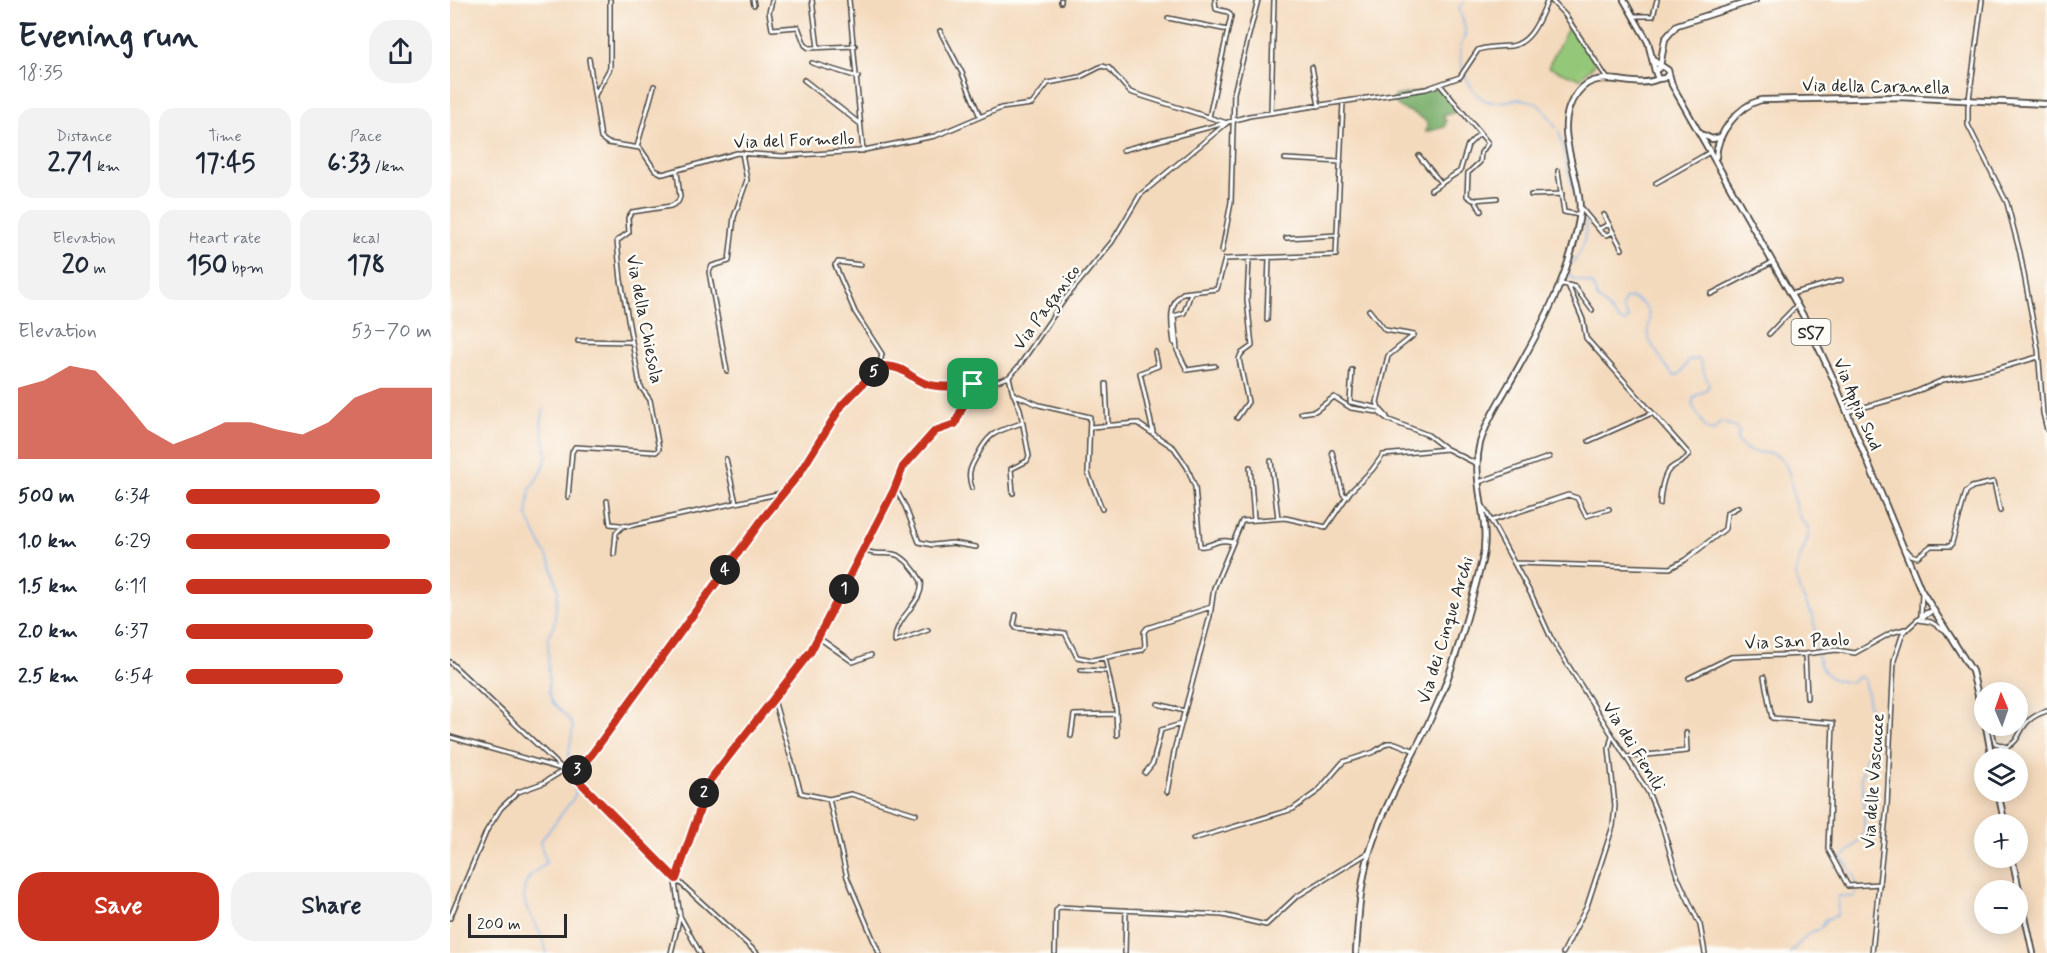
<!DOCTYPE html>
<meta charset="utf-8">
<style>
:root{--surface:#fff;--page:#f2f2f3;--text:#1f2937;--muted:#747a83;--accent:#c8321e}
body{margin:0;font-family:Mynerve,sans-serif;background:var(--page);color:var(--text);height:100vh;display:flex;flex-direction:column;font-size:22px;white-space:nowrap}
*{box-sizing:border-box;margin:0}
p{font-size:20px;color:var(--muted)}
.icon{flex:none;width:33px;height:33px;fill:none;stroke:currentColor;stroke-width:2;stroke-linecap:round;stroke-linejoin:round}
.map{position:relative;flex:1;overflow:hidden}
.details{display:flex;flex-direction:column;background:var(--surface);width:450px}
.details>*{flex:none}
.needle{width:39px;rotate:358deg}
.fabs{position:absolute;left:1524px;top:682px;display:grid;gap:12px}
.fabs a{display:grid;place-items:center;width:54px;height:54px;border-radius:50%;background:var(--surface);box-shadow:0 3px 15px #0003;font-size:30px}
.scale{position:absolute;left:18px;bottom:15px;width:99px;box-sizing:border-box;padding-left:6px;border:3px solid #2b2b2b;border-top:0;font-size:16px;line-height:21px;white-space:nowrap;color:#2b2b2b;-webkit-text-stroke:4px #fdfcf7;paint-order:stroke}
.pin{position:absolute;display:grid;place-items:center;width:51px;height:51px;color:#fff;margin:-26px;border-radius:12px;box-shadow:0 3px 9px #0006}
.km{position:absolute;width:30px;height:30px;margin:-15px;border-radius:50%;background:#222;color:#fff;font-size:16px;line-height:30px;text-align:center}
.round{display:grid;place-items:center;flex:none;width:63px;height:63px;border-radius:24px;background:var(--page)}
.summary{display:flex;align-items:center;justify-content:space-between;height:102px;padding:0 18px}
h1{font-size:33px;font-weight:700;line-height:45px}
.metrics{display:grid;grid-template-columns:repeat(3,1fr);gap:9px;height:102px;padding:6px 18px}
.metrics div{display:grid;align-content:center;border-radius:15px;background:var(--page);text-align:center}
.metrics b{font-size:26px;font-weight:700}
.metrics small{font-size:16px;font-weight:400}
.metrics p{font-size:16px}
.chart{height:168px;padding:12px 18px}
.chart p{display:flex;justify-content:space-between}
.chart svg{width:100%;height:108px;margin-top:6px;fill:var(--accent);opacity:.7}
.primary-button{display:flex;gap:12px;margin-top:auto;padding:12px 18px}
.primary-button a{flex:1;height:69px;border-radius:24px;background:var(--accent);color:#fff;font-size:24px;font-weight:700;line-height:69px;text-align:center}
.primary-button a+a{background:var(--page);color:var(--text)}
ul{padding:0 18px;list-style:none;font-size:20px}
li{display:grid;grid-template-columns:96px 72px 1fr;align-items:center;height:45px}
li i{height:15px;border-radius:8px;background:var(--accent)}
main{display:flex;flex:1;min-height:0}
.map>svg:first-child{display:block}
</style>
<main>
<section class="details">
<div class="summary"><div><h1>Evening run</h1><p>18:35</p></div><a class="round"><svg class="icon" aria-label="share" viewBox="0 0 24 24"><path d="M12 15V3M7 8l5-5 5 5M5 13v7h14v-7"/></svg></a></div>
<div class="metrics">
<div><p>Distance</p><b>2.71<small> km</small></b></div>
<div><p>Time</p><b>17:45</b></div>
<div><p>Pace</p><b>6:33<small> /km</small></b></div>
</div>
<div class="metrics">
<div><p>Elevation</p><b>20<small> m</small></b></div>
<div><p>Heart rate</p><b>150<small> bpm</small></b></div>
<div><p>kcal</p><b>178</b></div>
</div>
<div class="chart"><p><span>Elevation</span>53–70 m</p>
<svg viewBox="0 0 160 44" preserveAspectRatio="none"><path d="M0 44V15L10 12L20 6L30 8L40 19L50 32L60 38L70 34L80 29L90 29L100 32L110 34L120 29L130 19L140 15L150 15L160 15V44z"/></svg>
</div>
<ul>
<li><b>500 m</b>6:34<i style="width:79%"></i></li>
<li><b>1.0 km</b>6:29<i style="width:83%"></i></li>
<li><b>1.5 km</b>6:11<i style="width:100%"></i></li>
<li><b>2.0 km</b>6:37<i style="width:76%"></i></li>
<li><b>2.5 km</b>6:54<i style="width:64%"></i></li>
</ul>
<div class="primary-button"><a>Save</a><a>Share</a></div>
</section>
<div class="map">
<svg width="1597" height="953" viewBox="0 0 1597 953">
<rect width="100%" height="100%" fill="#fdfcf7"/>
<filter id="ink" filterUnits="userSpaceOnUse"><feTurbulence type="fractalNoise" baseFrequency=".0167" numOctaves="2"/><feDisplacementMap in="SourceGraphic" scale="12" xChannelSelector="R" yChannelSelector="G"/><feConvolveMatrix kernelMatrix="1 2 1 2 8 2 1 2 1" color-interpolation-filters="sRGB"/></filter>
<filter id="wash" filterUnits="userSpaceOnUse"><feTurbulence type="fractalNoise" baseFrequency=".008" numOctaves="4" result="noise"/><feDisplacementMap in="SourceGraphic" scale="24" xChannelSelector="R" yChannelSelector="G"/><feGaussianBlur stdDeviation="1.35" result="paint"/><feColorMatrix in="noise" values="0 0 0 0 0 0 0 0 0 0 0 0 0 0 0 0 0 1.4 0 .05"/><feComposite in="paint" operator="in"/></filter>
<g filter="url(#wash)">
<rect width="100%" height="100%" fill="#f4dabd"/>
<path fill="#94c778" stroke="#607952" stroke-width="1.5" d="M1119,26L1146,63L1130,79L1098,67Z"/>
<path fill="#77ac68" stroke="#516c4a" stroke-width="1.5" d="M990,88L1008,111L993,116L996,121L995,127L976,132L977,123C966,108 945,114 944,96Z"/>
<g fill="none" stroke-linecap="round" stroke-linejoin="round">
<path stroke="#7ab3ea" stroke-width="1.5" d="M1014,0L1009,9C1011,16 1015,23 1015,31C1016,38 1011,42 1010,48C1009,56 1013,72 1017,79C1044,135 1072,64 1106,128
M1109,131L1125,198
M1118,266C1133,257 1138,232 1135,215
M1116,270L1122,278L1142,284L1147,297L1170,321L1175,322L1179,319L1172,308L1175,299L1182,298C1211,310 1193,326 1200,341C1206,353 1216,365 1223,376L1229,375L1239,360L1249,359L1259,385L1256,390L1244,397L1242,404L1256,429L1264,431L1270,422L1283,426L1289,431L1287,440C1301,462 1320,445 1332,460C1344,474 1341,498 1348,514C1351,520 1355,524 1359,529C1359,545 1346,558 1346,574C1346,590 1358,603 1363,618C1371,645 1357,681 1401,682L1409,676L1414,680L1424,730L1411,777L1414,798V830L1410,840L1392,858L1405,877L1407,892L1404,897L1388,896L1387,916L1376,919L1370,929L1359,933L1340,953
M94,408L91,424L97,455L92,471L80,489L77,517L101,564L108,590L104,625L98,637L99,692L103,703L119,719L123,727L116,772L126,792L123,799L90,842L96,862C91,869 83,871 79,878C61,905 96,929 96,953"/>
</g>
</g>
<g filter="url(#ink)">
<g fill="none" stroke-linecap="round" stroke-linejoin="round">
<g stroke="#494541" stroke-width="6">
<path id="minor" d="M303,0L304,5
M362,0L368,48
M399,0L413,151
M1101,0L1115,15L1157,78
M1532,0L1518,107V125L1557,203L1570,253L1588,349L1593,413L1597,430
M322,1L319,12L322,29L348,27L355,45L359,48L405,46
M611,2V0
M1183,16H1203L1207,0
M718,18L778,30
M490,31L512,73L530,117
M139,59L151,138L158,143L190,148L205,170L213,174L287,153L333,156L409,151L485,136L551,108L582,104L598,83L630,77L652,66L659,68L680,92L777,123
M362,63L408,77
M862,67L869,106
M354,80L409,123
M991,86L1038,143L1031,153L1030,162L1018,173L1017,196L1023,200L1047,198
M145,95L160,68V0
M821,113L824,0
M759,117L781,16L778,12L766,9L765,0
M187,147L204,86
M673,150L775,123
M969,156L991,183
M835,159L891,162
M1108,171L1114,212L1129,215
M1206,183L1260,152
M981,190L1010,171L1018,145L1030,133
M1081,195L1112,194
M1025,200L1031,211
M1130,207L1152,233L1157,235L1163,232
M1154,215L1172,249
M1149,229L1159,224
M836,238L888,235
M772,251L781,202L784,93L808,0
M411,265L388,262L385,265L405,312L432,354L429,367
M1111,284L1118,285L1133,320L1136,338L1239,454C1235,463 1225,463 1219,470C1213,476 1210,495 1210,504
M1118,285L1125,287L1142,310
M741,293L734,313L724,316L727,350L737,370L765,366
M1261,294L1323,262
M1341,294L1391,280
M919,310L935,330L964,335L938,356L927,402L929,408
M817,320L819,258
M1319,334L1347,305
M128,341L182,342
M724,343C722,326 717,304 733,293L767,289L775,259L886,255L893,102
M902,370L900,402L929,408L937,417
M277,371L259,272L262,266L279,261L284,217L297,180L292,153
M559,377L563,394L589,405L640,417L638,473L652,509
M656,384L658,425
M1397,412L1461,394L1493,380L1543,370L1588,357
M851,413L865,411L884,397L901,408L928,412L939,420L978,435L995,448
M787,418L798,402L789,359L791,354L802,346L797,300L799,259
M641,427L687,423L724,448L737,467L745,487L750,546C762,548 766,537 782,542
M703,432L690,373L708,366L705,352
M1139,441L1202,413
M882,452L893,494L897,497
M276,459L286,503
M821,461L828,518
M800,467L804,519
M1029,482L1099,457
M445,488L455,506L469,542L483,545L502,543L526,547
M522,488C517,474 520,468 527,456C540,431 546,432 572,423
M563,493L561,469L577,461L579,456L570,409L564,395
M118,497L122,452L125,447L206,452L209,449L200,400L190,386L171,280L167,241L179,232L178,218L182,212L221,206L228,202L230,197L227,172
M157,501L160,524L179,526L332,493
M1033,506L1082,596L1101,638L1198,792L1212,825L1227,876L1250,925L1255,953
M1041,521L1118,495L1127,498L1136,516L1159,509
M1455,548L1461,555L1467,557L1481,546H1501L1516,492L1522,487L1544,482L1550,511
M414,550C425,556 431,552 443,554C455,556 466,571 471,581C475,603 444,616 445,642L478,630
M164,554L166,533L173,526
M1064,563L1220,568L1235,560L1275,529L1277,513L1288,507
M566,615L564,625L566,628L615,633L627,657L642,660L692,650L695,646L694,632L697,628L761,607
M1471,615L1472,593
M1473,618L1482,611
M1469,620L1481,622L1496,631
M369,638L403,662L421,655
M1355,654L1357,698
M655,658L666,709L667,735
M0,662L114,770L120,772L226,879L307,953
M631,670L657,671
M1314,677L1322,718L1383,723L1378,849L1398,886L1430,884
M1239,678L1281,657L1355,654L1386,650L1405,653L1441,633L1455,629
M324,700L351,793L379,799L397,877L429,953
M708,704L734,711
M1541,726L1545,743L1557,747C1575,739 1565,721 1597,711
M621,736L624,715L666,714
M0,737L112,769
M1176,757L1237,751L1236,733
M1548,759L1551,747
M120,772L129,768L142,754L313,517L349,474L391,407L426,370L434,366L451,368L470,381L490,386L544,382L559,377L569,366L614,300L662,242L690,195L778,122L799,116L976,89L1010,77L1028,50C1039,46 1050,47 1061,46C1082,43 1090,17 1098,0
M695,773L703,763L711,730L731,724
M717,792L725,747L760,616L764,588L792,521L835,518L876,527L900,492L922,470L933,455L997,449L1027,464
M379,799L401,794L466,814
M743,839L843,809L868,791L893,762L924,752L937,743H945L965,751
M0,918L37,830L51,808L68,792L93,783L114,770
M231,918L250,953
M221,953L230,916L225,882L257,784L361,651L444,490L454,466L485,431L506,422L523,384
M605,953L606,911L609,907L773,915L816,925L846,897L918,853
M675,953L676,910
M1113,953L1137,906L1163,826L1165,806L1159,748L1162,736
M1422,953L1437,806L1444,660L1453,633L1475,613L1482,611"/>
</g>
<g stroke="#494541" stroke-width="8">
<path id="major" d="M1174,0L1198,42L1205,71
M1202,58L1210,66L1215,39L1227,25L1305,0
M1218,74L1215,78L1208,79L1205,71L1212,66L1218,70L1222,85L1355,319L1382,376L1471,590L1522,671L1534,720
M1253,135L1262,139L1271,137
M1266,157C1267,133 1288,106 1311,100L1448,97L1597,104
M1536,726L1542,759
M1548,792L1555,825
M1562,858L1583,953
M906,953C908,919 910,886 919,854C935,799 967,752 989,700C1006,661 1021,603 1032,561C1042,521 1020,482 1030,443C1038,417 1054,394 1067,370C1093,324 1120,273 1129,219C1136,178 1097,129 1128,92C1149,65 1181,91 1208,79"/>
</g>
<use href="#minor" stroke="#fff" stroke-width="3"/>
<use href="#major" stroke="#fff" stroke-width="4.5"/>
</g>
</g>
<g fill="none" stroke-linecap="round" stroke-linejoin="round" filter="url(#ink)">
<g stroke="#fff" stroke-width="12">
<path id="route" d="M434,366C456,367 457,376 474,383C490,389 506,386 523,384L505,424L485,431L453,467L444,490L361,651L260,780L226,879L120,772L129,768L142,754L314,517L349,474L392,405L426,370Z"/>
</g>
<use href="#route" stroke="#c8321e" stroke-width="8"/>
</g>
<g text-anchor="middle" stroke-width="5" stroke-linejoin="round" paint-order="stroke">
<rect fill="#fdfcf7" stroke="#6a6a68" stroke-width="1.5" x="1341.5" y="319" width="39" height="26" rx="4.5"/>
<g font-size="16" font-weight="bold" fill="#2b2b2b">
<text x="1361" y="338">SS7</text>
</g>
<g font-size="18" fill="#2b2b2b" stroke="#fdfcf7">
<text transform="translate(1426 86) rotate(1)" y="6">Via della Caranella</text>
<text transform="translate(344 140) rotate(-2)" y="6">Via del Formello</text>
<text transform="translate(596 307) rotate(-54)" y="6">Via Paganico</text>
<text transform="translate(195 319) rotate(79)" y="6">Via della Chiesola</text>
<text transform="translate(1408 404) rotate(67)" y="6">Via Appia Sud</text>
<text transform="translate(995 630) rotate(-73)" y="6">Via dei Cinque Archi</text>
<text transform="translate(1347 641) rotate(-2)" y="6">Via San Paolo</text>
<text transform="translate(1184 746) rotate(58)" y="6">Via dei Fienili</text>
<text transform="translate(1423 781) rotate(-86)" y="6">Via delle Vascucce</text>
</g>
</g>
</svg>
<div class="fabs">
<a><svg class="needle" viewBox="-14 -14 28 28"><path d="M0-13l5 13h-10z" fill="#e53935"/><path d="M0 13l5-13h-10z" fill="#747a83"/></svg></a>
<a><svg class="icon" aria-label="layers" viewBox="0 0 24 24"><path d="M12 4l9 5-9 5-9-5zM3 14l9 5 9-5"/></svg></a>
<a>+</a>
<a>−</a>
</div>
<div class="scale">200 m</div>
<div class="pin" style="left:523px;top:384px;background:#1e9e55"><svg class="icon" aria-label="arrive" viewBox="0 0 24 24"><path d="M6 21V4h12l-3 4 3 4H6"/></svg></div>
<b class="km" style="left:394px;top:589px">1</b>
<b class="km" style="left:254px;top:793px">2</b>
<b class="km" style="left:127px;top:770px">3</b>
<b class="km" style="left:275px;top:570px">4</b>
<b class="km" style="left:424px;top:372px">5</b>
</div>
</main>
